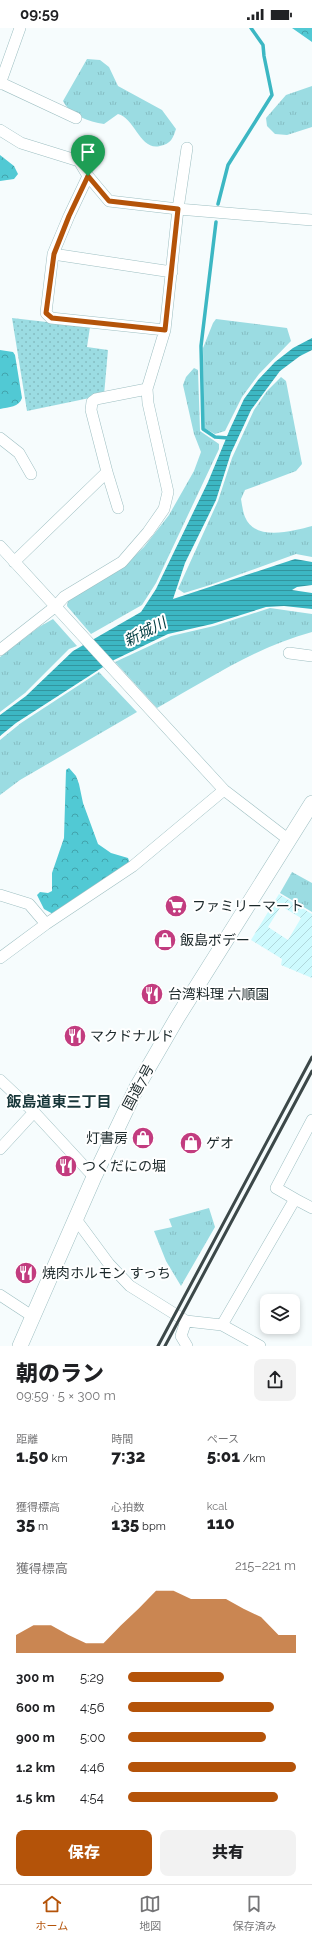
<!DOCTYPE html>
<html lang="ja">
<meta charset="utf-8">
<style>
:root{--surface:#fff;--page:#f2f2f2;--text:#202124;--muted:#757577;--line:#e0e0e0;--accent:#b45309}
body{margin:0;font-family:Raleway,"Noto Sans JP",sans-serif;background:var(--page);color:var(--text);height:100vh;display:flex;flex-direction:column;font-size:15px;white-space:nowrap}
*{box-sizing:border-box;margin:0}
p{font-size:13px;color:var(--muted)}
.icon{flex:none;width:22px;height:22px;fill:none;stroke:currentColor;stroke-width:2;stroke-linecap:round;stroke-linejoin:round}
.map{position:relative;height:1318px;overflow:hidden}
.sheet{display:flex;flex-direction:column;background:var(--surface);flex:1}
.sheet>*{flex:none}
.fabs{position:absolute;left:260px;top:1266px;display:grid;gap:8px}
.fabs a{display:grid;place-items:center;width:40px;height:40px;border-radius:8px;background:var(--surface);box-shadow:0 2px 6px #0003;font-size:20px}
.pin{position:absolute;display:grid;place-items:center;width:34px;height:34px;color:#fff;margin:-41px -17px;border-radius:50% 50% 50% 0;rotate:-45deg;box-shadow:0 0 4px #0007}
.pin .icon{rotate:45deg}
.round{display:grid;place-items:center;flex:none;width:42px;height:42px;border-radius:8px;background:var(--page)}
.headline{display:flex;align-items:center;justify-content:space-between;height:68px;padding:0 16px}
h1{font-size:22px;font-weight:800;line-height:30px}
.figures{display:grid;grid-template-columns:repeat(3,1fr);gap:6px;height:68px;padding:4px 16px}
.figures div{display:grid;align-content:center}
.figures b{font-size:17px;font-weight:800}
.figures small{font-size:11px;font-weight:400}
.figures p{font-size:11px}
.chart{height:112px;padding:8px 16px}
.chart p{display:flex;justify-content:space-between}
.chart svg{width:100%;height:72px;margin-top:4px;fill:var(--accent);opacity:.7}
.button{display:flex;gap:8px;margin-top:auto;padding:8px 16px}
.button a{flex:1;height:46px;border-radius:8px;background:var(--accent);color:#fff;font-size:16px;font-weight:800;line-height:46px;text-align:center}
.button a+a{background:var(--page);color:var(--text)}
ul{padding:0 16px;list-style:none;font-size:13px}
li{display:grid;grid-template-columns:64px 48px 1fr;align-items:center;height:30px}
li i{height:10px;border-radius:5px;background:var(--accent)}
.status{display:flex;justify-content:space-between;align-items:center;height:28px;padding:0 20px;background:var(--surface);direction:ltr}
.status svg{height:11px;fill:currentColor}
.dock{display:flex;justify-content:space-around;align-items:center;height:56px;border-top:1px solid var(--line);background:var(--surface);font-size:11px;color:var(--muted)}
.dock a{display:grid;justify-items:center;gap:2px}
.dock .current{color:var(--accent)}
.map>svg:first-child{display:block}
</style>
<div class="status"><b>09:59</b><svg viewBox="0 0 49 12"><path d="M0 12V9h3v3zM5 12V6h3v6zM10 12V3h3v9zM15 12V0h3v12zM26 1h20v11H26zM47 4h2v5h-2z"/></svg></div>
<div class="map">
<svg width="312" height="1318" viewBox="0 0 312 1318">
<defs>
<pattern id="industrial-furrows" width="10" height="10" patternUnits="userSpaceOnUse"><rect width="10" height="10" fill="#cdfafe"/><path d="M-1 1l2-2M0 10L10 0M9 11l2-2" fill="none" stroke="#afd6da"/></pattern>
<pattern id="grass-tufts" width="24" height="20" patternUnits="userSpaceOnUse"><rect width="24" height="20" fill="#9bdce2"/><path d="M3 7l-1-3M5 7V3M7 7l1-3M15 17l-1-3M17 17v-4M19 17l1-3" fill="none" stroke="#85bdc2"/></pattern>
<pattern id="forest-crowns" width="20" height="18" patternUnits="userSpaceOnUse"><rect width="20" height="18" fill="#51c9d4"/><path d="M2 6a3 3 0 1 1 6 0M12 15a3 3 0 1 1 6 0" fill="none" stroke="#42a3ac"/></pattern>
<pattern id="park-dots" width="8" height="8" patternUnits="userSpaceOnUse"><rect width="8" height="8" fill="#9bdce2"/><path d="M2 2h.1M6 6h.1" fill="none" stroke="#85bdc2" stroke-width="1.8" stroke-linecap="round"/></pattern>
<pattern id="water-rules" width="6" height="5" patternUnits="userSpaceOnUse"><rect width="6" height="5" fill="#3cb7c3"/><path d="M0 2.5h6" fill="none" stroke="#32959e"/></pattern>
</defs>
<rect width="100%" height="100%" fill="#f6fcfd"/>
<path fill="url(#industrial-furrows)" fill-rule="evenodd" d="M279,866L312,886V950L281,937L282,931L251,912ZM281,878L301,890L288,912L268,899Z"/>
<path fill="url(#grass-tufts)" d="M87,31L100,32L109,39L118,58L162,82L176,101C173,110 171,116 160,118C140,123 135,90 118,86L104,96C89,94 70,87 63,73Z
M312,58V99L287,107L275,106L267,98L266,90L286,67Z
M216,291L287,300L291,313L259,346L242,369L225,403L215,406L204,400L203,320L213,295Z
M194,340L198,342L200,403L219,416V421L156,555L142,577L91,606L67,578L68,573L123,539L144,519L169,487L194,443L201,424L194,406L183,357L186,349Z
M281,349L286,353L302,436L296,443L245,462L241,471C242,477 243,484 245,489C255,514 293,503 312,498V529L296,526L210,557L184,565L178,561L218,473L232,430L254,382L267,363Z
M270,580L312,586V604C256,619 207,652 157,680L115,634L171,608L214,598Z
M53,591L77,618L69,621L25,665L0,684V629L39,599Z
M99,644L137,684L20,752L0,767V712L21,695Z
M292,844L312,855V884L280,865Z
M209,1180L215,1199L181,1258L166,1233L154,1203L172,1199L169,1191Z"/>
<path fill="url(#forest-crowns)" d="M292,0H312V14Z
M0,127L14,138L18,146L14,151L0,153Z
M0,322L13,324L15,327L22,370C19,379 9,379 0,381Z
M69,740L76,748L79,756L83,775L98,816L111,825L128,830L129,833L127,839L53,886L44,881L37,867L40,864L48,865L52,863V845L64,810L66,742Z"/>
<path fill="url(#park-dots)" d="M12,290L90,299L87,319L108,322L104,367L27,383Z"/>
<path fill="url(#water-rules)" d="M312,310V322L300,328L280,343L251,382L231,425L216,472L185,535L173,571L295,531L312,534V557L297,559L292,562L312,565V581L284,578L266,579L212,596L168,606L114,632L16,695L0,708V687L26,668L73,623L141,584L156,561L208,454L230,401L244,371L258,352L275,334L293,320Z"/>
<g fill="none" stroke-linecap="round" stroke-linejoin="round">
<path stroke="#3cb7c3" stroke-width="3.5" d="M218,176L228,137L272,67L264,28L263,17L251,0
M216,194L201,318L203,401L215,409L229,410"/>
<g stroke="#9ebfc2" stroke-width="12">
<path id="minor" d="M1,55L76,90
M0,56L20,0
M0,102L21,115L79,133L88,148L109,173L178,181L165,302L147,361L148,375L168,464L164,481L148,504L122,534L64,569L56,578L0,622
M187,120L178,181L312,192
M88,148L69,188L53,226L46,285L51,290L165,302
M53,226L172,244
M0,410L19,425L31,446
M107,444L118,480
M0,518L224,762L289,812
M14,534L107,444L91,382L92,374L96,371L147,361
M289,625L312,628
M0,867L29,876L46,896
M0,930L46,896L133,838L224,762
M0,1052L34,1084L94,1149
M0,1121L34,1084
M295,1171L276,1160L312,1092
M75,1190L109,1236L130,1258L186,1293L222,1297L260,1318
M0,1267L32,1288
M186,1293L181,1308L187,1318
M222,1297L295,1171L312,1180"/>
</g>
<g stroke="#9ebfc2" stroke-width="16">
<path id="highway" d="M20,1318L94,1149L137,1059L177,990L312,775"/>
</g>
<use href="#minor" stroke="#fff" stroke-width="11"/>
<use href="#highway" stroke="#fff" stroke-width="15"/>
<path stroke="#3c4849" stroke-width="3" d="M158,1318L312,1029
M165,1318L312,1043"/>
</g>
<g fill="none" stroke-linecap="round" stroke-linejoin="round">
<g stroke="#fff" stroke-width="8">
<path id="route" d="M88,148L109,173L178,181L165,302L52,290L46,285L54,226L69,188Z"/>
</g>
<use href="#route" stroke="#b45309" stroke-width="5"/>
</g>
<defs>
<g id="supermarket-disc" transform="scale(1.15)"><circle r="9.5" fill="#c23c7f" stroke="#fff"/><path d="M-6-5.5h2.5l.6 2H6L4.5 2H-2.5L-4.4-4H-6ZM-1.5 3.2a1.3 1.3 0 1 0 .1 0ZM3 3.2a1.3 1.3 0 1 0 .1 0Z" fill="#fff"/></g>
<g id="shop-disc" transform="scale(1.15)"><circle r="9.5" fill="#c23c7f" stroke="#fff"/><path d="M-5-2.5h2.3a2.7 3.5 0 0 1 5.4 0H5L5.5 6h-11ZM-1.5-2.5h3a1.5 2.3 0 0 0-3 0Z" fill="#fff"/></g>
<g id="restaurant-disc" transform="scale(1.15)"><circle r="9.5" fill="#c23c7f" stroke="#fff"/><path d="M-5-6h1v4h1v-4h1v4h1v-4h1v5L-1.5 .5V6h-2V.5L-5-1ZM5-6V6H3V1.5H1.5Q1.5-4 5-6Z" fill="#fff"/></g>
</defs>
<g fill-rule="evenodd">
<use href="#supermarket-disc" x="176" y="878"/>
<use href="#shop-disc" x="165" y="912"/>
<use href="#restaurant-disc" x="152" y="966"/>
<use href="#restaurant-disc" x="75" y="1008"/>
<use href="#shop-disc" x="143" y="1110"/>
<use href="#shop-disc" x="191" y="1115"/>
<use href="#restaurant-disc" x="66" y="1138"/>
<use href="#restaurant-disc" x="26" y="1245"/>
</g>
<g text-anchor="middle" stroke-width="4" stroke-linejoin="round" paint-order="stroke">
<g font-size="14" fill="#1a2729" stroke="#fff" text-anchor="start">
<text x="192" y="883">ファミリーマート</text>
<text x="180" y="917">飯島ボデー</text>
<text x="168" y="971">台湾料理 六順園</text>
<text x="90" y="1013">マクドナルド</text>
<text x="128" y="1115" text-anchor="end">灯書房</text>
<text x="206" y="1120">ゲオ</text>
<text x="82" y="1143">つくだにの堀</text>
<text x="42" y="1250">焼肉ホルモン すっち</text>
</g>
<g font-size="14" fill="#1a2729" stroke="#fff">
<text transform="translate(138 1059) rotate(-62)" y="5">国道7号</text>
</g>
<g font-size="15" font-style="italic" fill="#023d42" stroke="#fff">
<text transform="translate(145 604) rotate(-27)" y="5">新城川</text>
</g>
<g font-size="15" font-weight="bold" fill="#183639" stroke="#fff">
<text x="59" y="1079">飯島道東三丁目</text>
</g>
</g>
</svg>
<div class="fabs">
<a><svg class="icon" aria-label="layers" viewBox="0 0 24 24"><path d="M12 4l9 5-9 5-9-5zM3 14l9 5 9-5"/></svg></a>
</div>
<div class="pin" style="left:88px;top:148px;background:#1e9e55"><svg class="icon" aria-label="arrive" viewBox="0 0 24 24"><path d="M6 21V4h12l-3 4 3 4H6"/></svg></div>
</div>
<section class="sheet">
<div class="headline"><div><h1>朝のラン</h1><p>09:59 · 5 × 300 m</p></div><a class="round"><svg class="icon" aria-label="share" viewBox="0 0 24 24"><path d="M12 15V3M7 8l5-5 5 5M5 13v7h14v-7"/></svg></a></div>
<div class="figures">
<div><p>距離</p><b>1.50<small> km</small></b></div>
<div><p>時間</p><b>7:32</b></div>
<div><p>ペース</p><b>5:01<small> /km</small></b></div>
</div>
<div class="figures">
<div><p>獲得標高</p><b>35<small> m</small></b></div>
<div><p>心拍数</p><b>135<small> bpm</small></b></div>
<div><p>kcal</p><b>110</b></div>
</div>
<div class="chart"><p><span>獲得標高</span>215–221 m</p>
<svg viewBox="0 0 160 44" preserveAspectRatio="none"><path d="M0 44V33L10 27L20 27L30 33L40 38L50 38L60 27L70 17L80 6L90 6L100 11L110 11L120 11L130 17L140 22L150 33L160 33V44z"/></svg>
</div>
<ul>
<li><b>300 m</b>5:29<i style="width:57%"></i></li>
<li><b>600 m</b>4:56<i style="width:87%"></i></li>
<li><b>900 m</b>5:00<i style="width:82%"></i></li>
<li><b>1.2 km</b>4:46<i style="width:100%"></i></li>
<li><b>1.5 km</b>4:54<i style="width:89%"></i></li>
</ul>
<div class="button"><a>保存</a><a>共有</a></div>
</section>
<nav class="dock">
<a class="current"><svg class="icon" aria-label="home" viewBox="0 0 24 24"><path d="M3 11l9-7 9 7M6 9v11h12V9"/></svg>ホーム</a>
<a><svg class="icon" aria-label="map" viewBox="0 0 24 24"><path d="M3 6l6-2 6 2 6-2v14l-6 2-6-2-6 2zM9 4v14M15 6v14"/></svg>地図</a>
<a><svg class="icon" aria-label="saved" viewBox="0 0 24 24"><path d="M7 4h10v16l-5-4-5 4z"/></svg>保存済み</a>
</nav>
